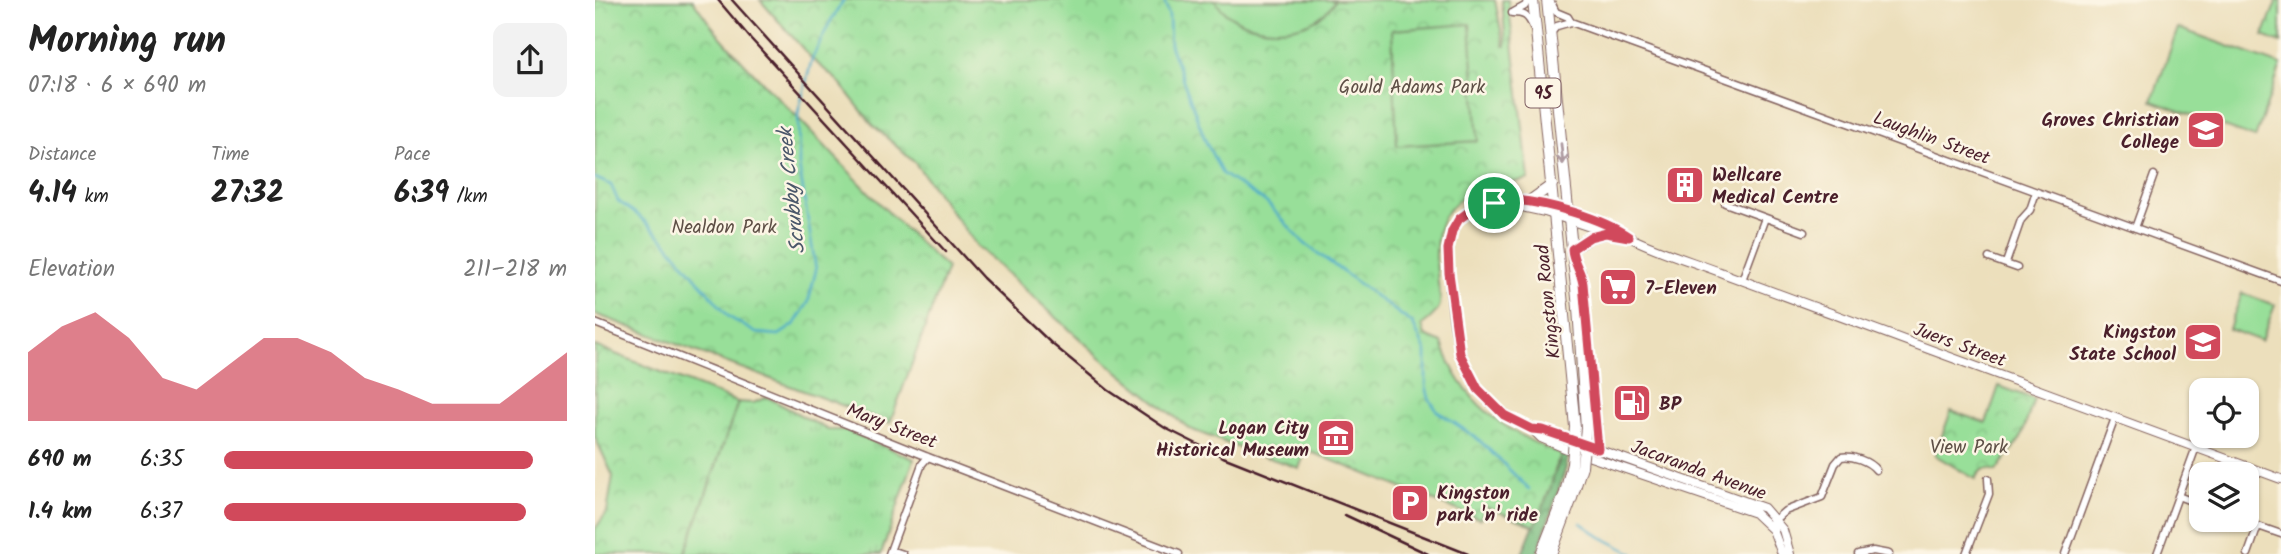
<!DOCTYPE html>
<meta charset="utf-8">
<style>
:root{--surface:#fff;--page:#f2f2f2;--text:#222;--muted:#767676;--accent:#d1495b}
body{margin:0;font-family:Kalam,sans-serif;background:var(--page);color:var(--text);height:100vh;display:flex;flex-direction:column;font-size:26px;white-space:nowrap}
*{box-sizing:border-box;margin:0}
p{font-size:23px;color:var(--muted)}
.icon{flex:none;width:38px;height:38px;fill:none;stroke:currentColor;stroke-width:2;stroke-linecap:round;stroke-linejoin:round}
.map{position:relative;flex:1;overflow:hidden}
.drawer{display:flex;flex-direction:column;background:var(--surface);width:595px}
.drawer>*{flex:none}
.controls{position:absolute;left:1594px;top:378px;display:grid;gap:14px}
.controls a{display:grid;place-items:center;width:70px;height:70px;border-radius:14px;background:var(--surface);box-shadow:0 2px 5px #0004;font-size:35px}
.pin{position:absolute;display:grid;place-items:center;width:60px;height:60px;color:#fff;margin:-30px;border:4px solid #fff;border-radius:50%;box-shadow:0 2px 7px #0007}
.round{display:grid;place-items:center;flex:none;width:74px;height:74px;border-radius:14px;background:var(--page)}
.summary{display:flex;align-items:center;justify-content:space-between;height:119px;padding:0 28px}
h1{font-size:38px;font-weight:600;line-height:52px}
.metrics{display:grid;grid-template-columns:repeat(3,1fr);gap:10px;height:119px;padding:7px 28px}
.metrics div{display:grid;align-content:center}
.metrics b{font-size:30px;font-weight:600}
.metrics small{font-size:19px;font-weight:400}
.metrics p{font-size:19px}
.chart{height:196px;padding:14px 28px}
.chart p{display:flex;justify-content:space-between}
.chart svg{width:100%;height:126px;margin-top:7px;fill:var(--accent);opacity:.7}
ul{padding:0 28px;list-style:none;font-size:23px}
li{display:grid;grid-template-columns:112px 84px 1fr;align-items:center;height:52px}
li i{height:18px;border-radius:9px;background:var(--accent)}
main{display:flex;flex:1;min-height:0}
.map>svg:first-child{display:block}
</style>
<main>
<section class="drawer">
<div class="summary"><div><h1>Morning run</h1><p>07:18 · 6 × 690 m</p></div><a class="round"><svg class="icon" aria-label="share" viewBox="0 0 24 24"><path d="M12 15V3M7 8l5-5 5 5M5 13v7h14v-7"/></svg></a></div>
<div class="metrics">
<div><p>Distance</p><b>4.14<small> km</small></b></div>
<div><p>Time</p><b>27:32</b></div>
<div><p>Pace</p><b>6:39<small> /km</small></b></div>
</div>
<div class="chart"><p><span>Elevation</span>211–218 m</p>
<svg viewBox="0 0 160 44" preserveAspectRatio="none"><path d="M0 44V20L10 11L20 6L30 15L40 29L50 33L60 24L70 15L80 15L90 20L100 29L110 33L120 38L130 38L140 38L150 29L160 20V44z"/></svg>
</div>
<ul>
<li><b>690 m</b>6:35<i style="width:90%"></i></li>
<li><b>1.4 km</b>6:37<i style="width:88%"></i></li>
</ul>
</section>
<div class="map">
<svg width="1686" height="554" viewBox="0 0 1686 554">
<defs>
<pattern id="grass-tufts" width="24" height="20" patternUnits="userSpaceOnUse" patternTransform="scale(1.75)"><rect width="24" height="20" fill="#98df99"/><path d="M3 7l-1-3M5 7V3M7 7l1-3M15 17l-1-3M17 17v-4M19 17l1-3" fill="none" stroke="#84bf84"/></pattern>
<pattern id="forest-crowns" width="20" height="18" patternUnits="userSpaceOnUse" patternTransform="scale(1.75)"><rect width="20" height="18" fill="#7abe81"/><path d="M2 6a3 3 0 1 1 6 0M12 15a3 3 0 1 1 6 0" fill="none" stroke="#669a6a"/></pattern>
<pattern id="park-crowns" width="20" height="18" patternUnits="userSpaceOnUse" patternTransform="scale(1.75)"><rect width="20" height="18" fill="#98df99"/><path d="M2 6a3 3 0 1 1 6 0M12 15a3 3 0 1 1 6 0" fill="none" stroke="#84bf84"/></pattern>
</defs>
<rect width="100%" height="100%" fill="#fcf5e5"/>
<filter id="ink" filterUnits="userSpaceOnUse"><feTurbulence type="fractalNoise" baseFrequency=".0143" numOctaves="2"/><feDisplacementMap in="SourceGraphic" scale="14" xChannelSelector="R" yChannelSelector="G"/><feConvolveMatrix kernelMatrix="1 2 1 2 8 2 1 2 1" color-interpolation-filters="sRGB"/></filter>
<filter id="wash" filterUnits="userSpaceOnUse"><feTurbulence type="fractalNoise" baseFrequency=".00686" numOctaves="4" result="noise"/><feDisplacementMap in="SourceGraphic" scale="28" xChannelSelector="R" yChannelSelector="G"/><feGaussianBlur stdDeviation="1.57" result="paint"/><feColorMatrix in="noise" values="0 0 0 0 0 0 0 0 0 0 0 0 0 0 0 0 0 1.4 0 .05"/><feComposite in="paint" operator="in"/></filter>
<g filter="url(#wash)">
<rect width="100%" height="100%" fill="#ecdfbc"/>
<path fill="url(#grass-tufts)" stroke="#717f62" stroke-width="2" d="M172,397L233,430H250L319,459L286,554H90L143,402L158,403Z"/>
<path fill="url(#forest-crowns)" stroke="#626e56" stroke-width="2" d="M967,455L973,456L971,468L942,554H927Z"/>
<path fill="url(#park-crowns)" stroke="#717f62" stroke-width="2" d="M0,0H98C126,43 169,83 205,120C253,170 300,222 352,268L295,423L0,314Z
M165,0H900L909,46H911L907,0H913L934,179C914,184 889,186 871,196C836,215 840,250 843,283C844,290 846,299 845,305C842,314 834,320 827,325L830,336L847,343C867,404 911,432 967,455L962,463L955,489L940,526L891,507L885,519L711,450L704,468L647,449L595,429L504,356L382,246L320,163L278,125L242,80L217,59Z
M1682,0H1686V43L1668,36Z
M0,346L143,402L90,554H0V529L12,512L18,476L0,437Z
M1404,386L1439,399L1426,438L1401,471C1390,467 1385,469 1380,479L1340,455L1356,411L1391,423Z"/>
<path fill="#98df99" stroke="#717f62" stroke-width="2" d="M620,0H740C720,40 641,37 620,0Z
M875,24L883,141L802,146L797,30Z
M1583,28L1686,65L1660,138L1557,101Z
M1647,293L1680,305L1666,341L1634,329Z"/>
<g fill="none" stroke-linecap="round" stroke-linejoin="round">
<path stroke="#4aaac9" stroke-width="2.5" d="M569,0L574,16L575,45L611,142L627,174L672,203L709,243L818,324L831,352V386L834,398L842,411L883,439L934,489
M0,178L16,185L23,201L44,216L73,244L134,317L161,333L184,335L199,325L213,303L221,270L204,166L203,113L217,59L235,22L249,0
M986,523L1006,537L1039,554"/>
</g>
</g>
<g filter="url(#ink)">
<g fill="none" stroke-linecap="round" stroke-linejoin="round">
<g stroke="#83625e" stroke-width="9">
<path id="minor" d="M956,2L961,12L973,17L976,22L1686,281
M919,12L930,6L933,0
M917,13C930,13 933,16 938,27
M955,34L962,26L976,22
M1130,203L1209,232
M1540,228L1559,175
M1394,258L1422,268
M1411,263L1426,220L1435,210L1441,192
M979,264L986,271L988,284L1003,449
M1147,280L1170,218
M0,323L333,457L584,554
M1583,496L1606,505
M1646,520L1686,534
M1176,523L1190,511L1227,497L1240,464L1246,457C1257,455 1274,461 1281,470
M296,550L308,554
M294,554L327,464L333,457
M1263,554L1278,551L1294,554
M1371,554L1394,494L1393,479
M1470,554L1520,418
M1562,554L1601,447
M1653,554L1663,526"/>
</g>
<g stroke="#83625e" stroke-width="10">
<path id="tertiary" d="M908,203L950,212L1022,236L1032,237
M937,429L946,438L972,449L1160,513L1178,530L1187,554
M1195,554L1188,530L1169,508L948,430C933,429 919,422 907,413C862,380 858,326 854,275C850,234 859,207 905,203C911,203 915,200 921,200C955,201 1004,222 1034,237C1064,252 1099,262 1130,274C1315,343 1501,410 1686,479"/>
</g>
<g stroke="#83625e" stroke-width="12">
<path id="primary" d="M938,0L980,427
M952,0L983,308L991,428
M933,202L957,185
M977,249L995,237L1011,233
M946,554L970,493L977,464
M956,554L977,498L987,466"/>
</g>
<use href="#minor" stroke="#fff" stroke-width="6"/>
<use href="#tertiary" stroke="#fff" stroke-width="8"/>
<use href="#primary" stroke="#fff" stroke-width="10"/>
<path stroke="#4a1f2b" stroke-width="2.5" d="M123,0L156,39L351,252
M137,0L388,278L456,343L513,390L570,428L628,457L873,554
M750,515L833,554"/>
<g stroke="#83625e" stroke-width="12" stroke-linecap="butt">
<path id="primary-bridge" d="M977,464L980,427
M987,466L991,428"/>
</g>
<use href="#primary-bridge" stroke="#fff" stroke-width="10"/>
</g>
<defs><path id="oneway-shaft" d="M-6 0H5M1.5-3L5.5 0L1.5 3" fill="none" stroke-width="1.6" stroke-linecap="round" stroke-linejoin="round" transform="scale(1.75)"/></defs>
<use stroke="#ae9aa0" href="#oneway-shaft" transform="translate(967 154) rotate(84)"/>
</g>
<g fill="none" stroke-linecap="round" stroke-linejoin="round" filter="url(#ink)">
<g stroke="#fff" stroke-width="14">
<path id="route" d="M917,200C952,202 1006,218 1034,237L1011,233L995,237L977,249C978,263 986,270 988,284L1003,449L948,430L937,429L909,415L883,389L865,354L854,273L853,249L857,231L864,219L878,209Z"/>
</g>
<use href="#route" stroke="#d1495b" stroke-width="9"/>
</g>
<defs>
<g id="school-square" transform="scale(2.0125)"><rect x="-9" y="-9" width="18" height="18" rx="4" fill="#d1495b" stroke="#fcf5e5"/><path d="M0-5L7-2L0 1L-7-2ZM-4 1L0 2.5L4 1V4Q0 6-4 4Z" fill="#fff"/></g>
<g id="building-square" transform="scale(2.0125)"><rect x="-9" y="-9" width="18" height="18" rx="4" fill="#d1495b" stroke="#fcf5e5"/><path d="M-4-6H4V6H1V3H-1V6H-4ZM-2.5-4.3h1.7v1.8h-1.7ZM.8-4.3h1.7v1.8H.8ZM-2.5-1h1.7V.8h-1.7ZM.8-1h1.7V.8H.8Z" fill="#fff"/></g>
<g id="supermarket-square" transform="scale(2.0125)"><rect x="-9" y="-9" width="18" height="18" rx="4" fill="#d1495b" stroke="#fcf5e5"/><path d="M-6-5.5h2.5l.6 2H6L4.5 2H-2.5L-4.4-4H-6ZM-1.5 3.2a1.3 1.3 0 1 0 .1 0ZM3 3.2a1.3 1.3 0 1 0 .1 0Z" fill="#fff"/></g>
<g id="fuel-square" transform="scale(2.0125)"><rect x="-9" y="-9" width="18" height="18" rx="4" fill="#d1495b" stroke="#fcf5e5"/><path d="M-5.5-6h7V0h2V4h1.3V-2.5L3-4.5l.8-.8L6-3V5H2.5V1h-1V6h-7ZM-4.2-4.7v3.2H.2V-4.7Z" fill="#fff"/></g>
<g id="museum-square" transform="scale(2.0125)"><rect x="-9" y="-9" width="18" height="18" rx="4" fill="#d1495b" stroke="#fcf5e5"/><path d="M0-6L6-3V-2H-6V-3ZM-5-1h2V3h-2ZM-1-1h2V3h-2ZM3-1h2V3H3ZM-6 4H6V6H-6Z" fill="#fff"/></g>
<g id="parking-square" transform="scale(2.0125)"><rect x="-9" y="-9" width="18" height="18" rx="4" fill="#d1495b" stroke="#fcf5e5"/><path d="M-3.5-5.5H1a3.5 3.5 0 0 1 0 7H-1V5.5H-3.5ZM-1-3.4V-.6H.8a1.4 1.4 0 0 0 0-2.8Z" fill="#fff"/></g>
</defs>
<g fill-rule="evenodd">
<use href="#school-square" x="1611" y="130"/>
<use href="#building-square" x="1090" y="185"/>
<use href="#supermarket-square" x="1023" y="287"/>
<use href="#school-square" x="1608" y="342"/>
<use href="#fuel-square" x="1037" y="403"/>
<use href="#museum-square" x="741" y="438"/>
<use href="#parking-square" x="815" y="503"/>
</g>
<g text-anchor="middle" stroke-width="5" stroke-linejoin="round" paint-order="stroke">
<rect fill="#fcf5e5" stroke="#7f5f63" stroke-width="2" x="930.5" y="78.5" width="35" height="29" rx="5"/>
<g font-size="18" font-weight="bold" fill="#4a1f2b">
<text x="948" y="99">95</text>
</g>
<g font-size="19" fill="#5e4f46" stroke="#fcf5e5">
<text x="817" y="93">Gould Adams Park</text>
<text x="129" y="233">Nealdon Park</text>
<text x="1374" y="453">View Park</text>
</g>
<g font-size="19" font-weight="bold" fill="#4a1f2b" stroke="#fcf5e5" text-anchor="start">
<text x="1584" y="126" text-anchor="end">Groves Christian<tspan x="1584" dy="22">College</tspan></text>
<text x="1117" y="181">Wellcare<tspan x="1117" dy="22">Medical Centre</tspan></text>
<text x="1050" y="294">7-Eleven</text>
<text x="1581" y="338" text-anchor="end">Kingston<tspan x="1581" dy="22">State School</tspan></text>
<text x="1064" y="410">BP</text>
<text x="714" y="434" text-anchor="end">Logan City<tspan x="714" dy="22">Historical Museum</tspan></text>
<text x="842" y="499">Kingston<tspan x="842" dy="22">park 'n' ride</tspan></text>
</g>
<g font-size="19" fill="#4a1f2b" stroke="#fcf5e5">
<text transform="translate(1337 137) rotate(20)" y="7">Laughlin Street</text>
<text transform="translate(952 302) rotate(-96)" y="7">Kingston Road</text>
<text transform="translate(1365 344) rotate(20)" y="7">Juers Street</text>
<text transform="translate(297 425) rotate(21)" y="7">Mary Street</text>
<text transform="translate(1104 469) rotate(20)" y="7">Jacaranda Avenue</text>
</g>
<g font-size="21" font-style="italic" fill="#4a576a" stroke="#fcf5e5">
<text transform="translate(196 191) rotate(-96)" y="7">Scrubby Creek</text>
</g>
</g>
</svg>
<div class="controls">
<a><svg class="icon" aria-label="locate" viewBox="0 0 24 24"><circle cx="12" cy="12" r="6"/><path d="M12 2v4M12 18v4M2 12h4M18 12h4"/></svg></a>
<a><svg class="icon" aria-label="layers" viewBox="0 0 24 24"><path d="M12 4l9 5-9 5-9-5zM3 14l9 5 9-5"/></svg></a>
</div>
<div class="pin" style="left:899px;top:203px;background:#1e9e55"><svg class="icon" aria-label="arrive" viewBox="0 0 24 24"><path d="M6 21V4h12l-3 4 3 4H6"/></svg></div>
</div>
</main>
